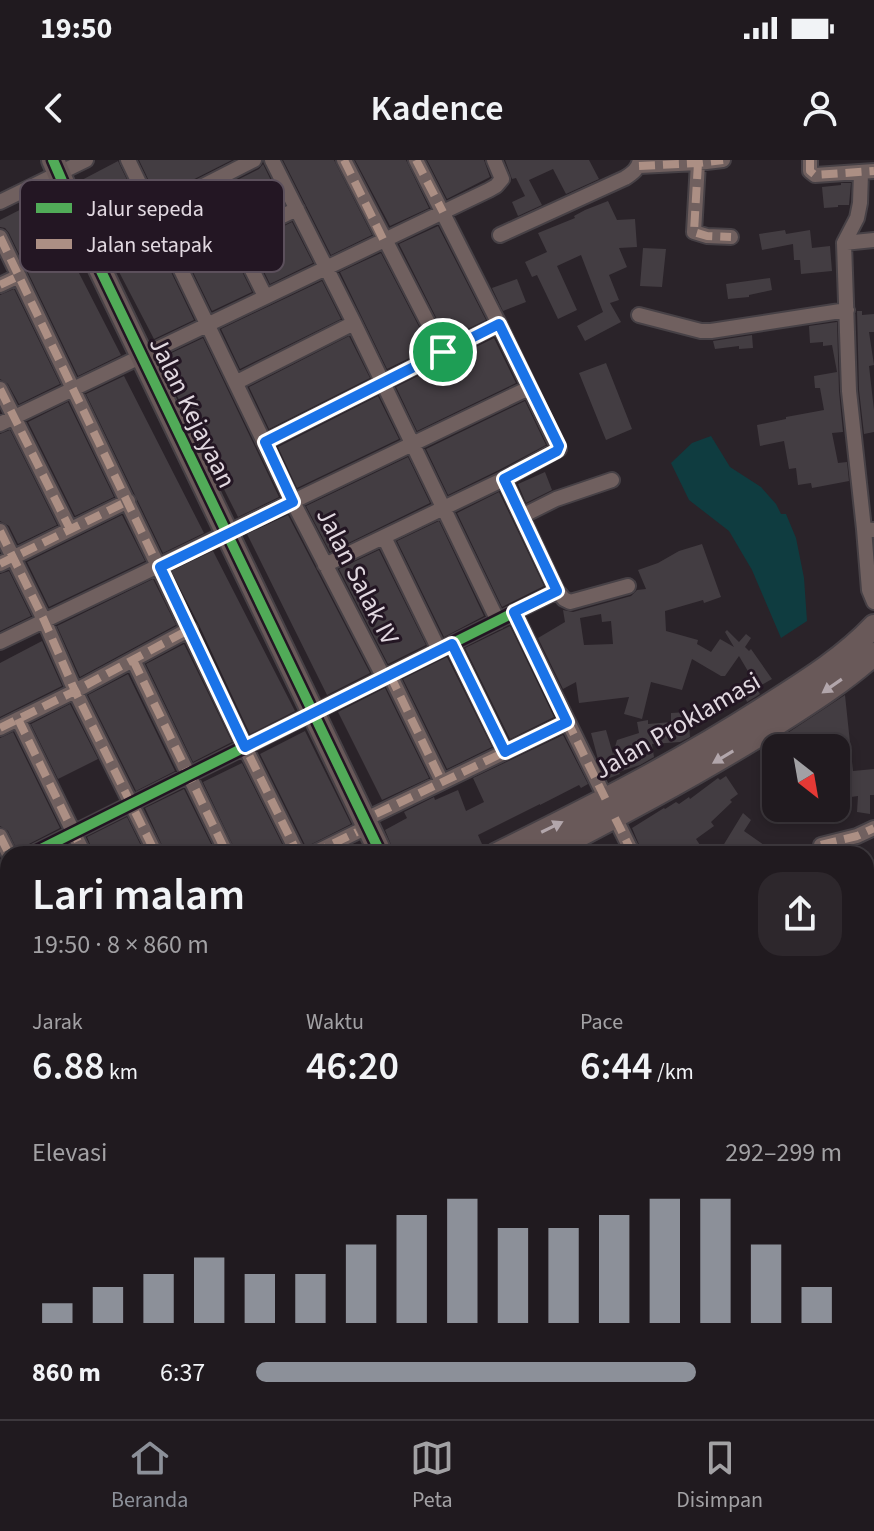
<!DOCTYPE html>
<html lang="id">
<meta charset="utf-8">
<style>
:root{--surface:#201a1f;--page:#2d272c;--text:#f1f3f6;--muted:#a2a1a4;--line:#3d383d;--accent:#8c9099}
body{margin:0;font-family:"Source Sans 3",sans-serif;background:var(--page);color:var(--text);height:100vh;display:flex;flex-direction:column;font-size:30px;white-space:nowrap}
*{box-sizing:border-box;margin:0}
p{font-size:26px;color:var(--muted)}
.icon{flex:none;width:44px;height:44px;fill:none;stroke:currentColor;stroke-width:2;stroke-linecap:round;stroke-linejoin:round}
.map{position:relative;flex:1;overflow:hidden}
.drawer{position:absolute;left:0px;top:686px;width:874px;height:574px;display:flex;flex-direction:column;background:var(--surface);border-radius:24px 24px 0 0;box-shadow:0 4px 12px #0003,0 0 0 2px var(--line)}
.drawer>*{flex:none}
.needle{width:52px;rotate:149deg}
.tools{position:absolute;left:762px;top:574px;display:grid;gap:16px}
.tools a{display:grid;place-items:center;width:88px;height:88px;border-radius:16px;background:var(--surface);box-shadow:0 4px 12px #0003,0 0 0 2px var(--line);font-size:40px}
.pin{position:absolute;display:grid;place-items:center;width:68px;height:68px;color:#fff;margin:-34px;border:4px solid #fff;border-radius:50%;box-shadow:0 2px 8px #0007}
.round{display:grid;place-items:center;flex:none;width:84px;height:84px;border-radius:24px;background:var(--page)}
.headline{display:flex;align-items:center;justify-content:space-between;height:136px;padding:0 32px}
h1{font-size:44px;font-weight:600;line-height:60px}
.stats{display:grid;grid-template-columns:repeat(3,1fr);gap:12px;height:136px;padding:8px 32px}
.stats div{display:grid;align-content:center}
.stats b{font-size:40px;font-weight:600}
.stats small{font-size:22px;font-weight:400}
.stats p{font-size:22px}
.chart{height:224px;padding:16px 32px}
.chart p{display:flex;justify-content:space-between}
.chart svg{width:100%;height:144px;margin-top:8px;stroke:var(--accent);stroke-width:6}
ul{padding:0 32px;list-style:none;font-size:26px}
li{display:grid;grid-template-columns:128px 96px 1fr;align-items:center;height:60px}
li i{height:20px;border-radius:10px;background:var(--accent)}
.status{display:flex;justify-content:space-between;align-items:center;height:56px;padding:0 40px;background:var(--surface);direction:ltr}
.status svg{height:22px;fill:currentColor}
header{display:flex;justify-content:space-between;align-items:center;height:104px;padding:0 32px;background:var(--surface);font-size:36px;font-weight:600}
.tabs{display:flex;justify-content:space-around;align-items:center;height:112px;border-top:2px solid var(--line);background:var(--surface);font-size:22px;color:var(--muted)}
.tabs a{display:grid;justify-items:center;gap:4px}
.tabs .current{color:var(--accent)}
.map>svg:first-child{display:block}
</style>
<div class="status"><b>19:50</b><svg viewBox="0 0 49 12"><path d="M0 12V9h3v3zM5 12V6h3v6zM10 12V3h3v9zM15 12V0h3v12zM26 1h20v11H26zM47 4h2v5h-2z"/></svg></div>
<header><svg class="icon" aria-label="back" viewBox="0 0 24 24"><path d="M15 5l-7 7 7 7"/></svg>Kadence<svg class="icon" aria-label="person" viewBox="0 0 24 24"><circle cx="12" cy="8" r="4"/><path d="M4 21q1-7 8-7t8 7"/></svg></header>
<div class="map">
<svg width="874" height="1259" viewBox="0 0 874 1259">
<rect width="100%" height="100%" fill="#2a2329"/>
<path fill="#0f3c40" d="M711,276L730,307L761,327L776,344L781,354H786L796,378L804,418L807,461L781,478L752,410L729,371L689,340L671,303L692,283Z"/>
<path fill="#433d42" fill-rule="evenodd" d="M139,0H232L157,38Z
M283,0H334L372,75L331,95Z
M355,0H406L429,48L390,66Z
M427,0H484L490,17L447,39Z
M505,0H589L599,19L566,34L553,9L529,20L542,45L518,56L512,42L525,36L516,18L512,19Z
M118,1L194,160L154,179L105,85L78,22Z
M263,4L283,45L184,92L166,56L259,9Z
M841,23H851L849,45H838V47L824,48L822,27L841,25Z
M41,39L121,195L78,216L9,73L5,68L0,67V60Z
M608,41L617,60L635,59L637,87L619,88L627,107L609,115L619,140L610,143L621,162L585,181L577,166L603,152L581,95L557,106L577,150L558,159L537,115L532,117L525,102L547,92L538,73L575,58L574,56L585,50Z
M292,62L313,103L270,124L250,83Z
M438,66L486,160L447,179L399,84Z
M785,70L786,74L810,70L812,88L830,86L832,111L801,114L800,100H794L793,84L762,90L759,74Z
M643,88L666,89L662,127L640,126Z
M232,91L252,132L212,151L192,110Z
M381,93L430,188L387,209L340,112Z
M770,118L772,130L749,135V137L728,139L726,124Z
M517,119L526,142L503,151L492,128Z
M322,121L341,159L240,209L221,169Z
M14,129L60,224L19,244L8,224L0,219V135Z
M857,151H862V155L874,154V172H869L874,205L869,206L874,250V272L864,274L859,230Z
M837,162L839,231L843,272L832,273L838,303L847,302L849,321L812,328L811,323L798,325L796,308L789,309L784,281L760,286L757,265L786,259V257L824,250L820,228H815L814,216L837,212L832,185L823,186V182L810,183L809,166Z
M752,175L753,188L739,189V186L715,189L713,181Z
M349,176L370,218L269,269L249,227Z
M203,178L279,337L238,357L160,202L164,200L163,197Z
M494,178L516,223L417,271L396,227Z
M606,203L632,269L606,280L579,213Z
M124,216L204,373L163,393L86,234Z
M378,236L399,279L297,328L278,287Z
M525,241L546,285L499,310L448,335L426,289Z
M68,242L114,337L75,356L28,262Z
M10,270L57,365L18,384L9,366L0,361V274Z
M408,297L430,343L330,392L306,346Z
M545,312L552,330L526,343L518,324Z
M499,332L544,426L502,447L457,353Z
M122,355L145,401L49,447L27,402Z
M288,355L370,513L327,535L247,374Z
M439,361L484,456L444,477L397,381Z
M702,384L721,437L704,443L703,440L665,451L666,471L698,480L697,484L711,492L720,479L734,487L725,472L727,470L739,482L746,474L751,478L745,487L749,491L751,489L772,519L756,528L760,534L747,542L740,525L752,518L739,496L725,516H721L692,499L682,530L651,522L642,559L624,554L629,537L579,543L576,522L563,529L538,478L565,462L563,450L573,452L631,436L637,430L646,429L638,410L658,403L679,391ZM601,454L602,462L611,461L613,484L584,485L580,458Z
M379,390L426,485L388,504L339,409Z
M213,391L295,551L250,574L199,465L171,411Z
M9,411L31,456L0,471V414Z
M153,419L176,465L80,517L57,466Z
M510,466L554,557L510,579L465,488Z
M42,481L62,526L0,557V503Z
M184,484L232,582L193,602L146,504Z
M447,497L492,587L447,609L403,519Z
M128,514L175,611L136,631L88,535Z
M385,528L429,618L382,640L338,552Z
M845,535L853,611L874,609V635H870V654L857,652L858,636L844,638V635L836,636V588H765Z
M70,544L98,599L58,619L31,564Z
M688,552L690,577L680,582L652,584L654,597L640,605L619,612L620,614L607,619L599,603L591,573L606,570L613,594L617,580L639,573L637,562L648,560V564L671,562V553Z
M305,571L351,664L306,687L260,594Z
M13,572L60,668L27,685L22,689L21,694H19L8,671L0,666V578Z
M563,575L588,624L581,628L579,625L540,645V644L478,675L482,684L461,694H456L453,688L441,694H395L385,670L407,658L404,652L434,637L435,640L458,630L466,651L484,642L473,618Z
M242,603L287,694H237L203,622Z
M726,616L738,634L730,640L732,642L711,662L714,666L696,679L702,688L696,694H643L632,668L664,648L665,649L676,642L679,644L689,637L690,639L718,618L720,620Z
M184,629L216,694H166L145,648Z
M743,653L751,660L744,671L777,694H718Z
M127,657L145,694H94L87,677Z"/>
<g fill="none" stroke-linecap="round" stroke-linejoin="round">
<g stroke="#474146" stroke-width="18">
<path id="street" d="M128,0L293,342L384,518
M272,0L354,163L498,461
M344,0L443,192
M810,0V11L815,15L874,11
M698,3L694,72L707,76L731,77
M639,6L698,3L723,0
M861,13L860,43L857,58L844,83L849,231L864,369L874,370
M0,42L86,0
M154,51L254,0
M500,75L625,18C633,13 638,9 640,0
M0,77L245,587L298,694
M236,78L265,136
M844,83L874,80
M180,105L297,49
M0,125L19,116
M639,155L701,171H711L847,150
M237,222L354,163
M0,229L70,369
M0,264L489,30L496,26L502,19L494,0
M265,282L499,164
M504,319L557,431L564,439L570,442L628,426
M522,356L556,339L612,320
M864,369L869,430L874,442
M0,371L44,460L75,531L156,694
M384,377L439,490
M0,404L128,341
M325,405L504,319L559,289L499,164L416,0
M514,452L633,694
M0,482L529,228
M452,484L505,592
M133,500L227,694
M390,515L442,622
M18,559L84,694
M0,568L75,531L190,469
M364,660L567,562
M0,676L9,694
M821,685L857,676L874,668
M31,694L557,431
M312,694L367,667
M0,710L8,706
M866,814L874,808
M0,820L8,836
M866,897L874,893
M0,926L8,955
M866,986L874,982
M0,1062L8,1056
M866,1067L874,1063
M0,1109L8,1108
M866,1136L874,1132
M866,1209L874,1205
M0,1216L8,1242
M866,1234L874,1251
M11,1252L13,1259
M134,1252L137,1259
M206,1252L209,1259
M423,1252L426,1259
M510,1252L513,1259
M564,1252L567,1259
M736,1252L739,1259
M806,1252L810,1259
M296,1259L311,1252
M469,1259L483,1252
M756,1259L771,1252"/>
</g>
<g stroke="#474146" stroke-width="26">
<path id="secondary" d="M53,0L100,109L381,694
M497,694C588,649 675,605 761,550C800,525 842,500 874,466
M544,694C619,655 693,616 764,572C801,548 841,524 874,494
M651,1252L655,1259"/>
</g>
<use href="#street" stroke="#70605f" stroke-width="14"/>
<use href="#secondary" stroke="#695959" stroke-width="22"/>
<path stroke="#ac8f84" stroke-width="8" stroke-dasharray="16 8" stroke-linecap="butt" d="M344,0L384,81
M416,0L443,52
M810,0V11L815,15L874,11
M698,3L694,72L707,76L731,77
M639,6L698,3L723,0
M0,77L245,587L298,694
M0,125L19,116
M0,229L70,369
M0,371L44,460L75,531L156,694
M0,404L128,341
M514,452L606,640
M452,484L505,592
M133,500L227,694
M390,515L442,622
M18,559L84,694
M0,568L75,531L190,469
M376,654L567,562
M615,658L633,694
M0,676L9,694
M821,685L857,676L874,668
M312,694L357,672
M0,710L8,706
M866,814L874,808
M0,1062L8,1056
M866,1234L874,1251
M0,1240L7,1238
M736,1252L739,1259"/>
<g stroke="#231623" stroke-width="15">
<path id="cycleway" d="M53,0L100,109L381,694
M31,694L557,431"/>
</g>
<use href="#cycleway" stroke="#51ab58" stroke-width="10"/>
</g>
<defs><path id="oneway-solid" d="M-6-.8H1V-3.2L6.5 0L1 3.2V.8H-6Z" transform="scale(2)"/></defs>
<g fill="#b2a6ab">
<use href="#oneway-solid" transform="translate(832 526) rotate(145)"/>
<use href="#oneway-solid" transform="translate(723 597) rotate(149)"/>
<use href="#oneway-solid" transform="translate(552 667) rotate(-26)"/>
</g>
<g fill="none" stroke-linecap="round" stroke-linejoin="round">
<g stroke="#fff" stroke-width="16">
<path id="route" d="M499,164L559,286L557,291L504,319L557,431L514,452L567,562L505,592L452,484L245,587L160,407L293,342L265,282Z"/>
</g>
<use href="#route" stroke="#1a73e8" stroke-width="10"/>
</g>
<g text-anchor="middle" stroke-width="6" stroke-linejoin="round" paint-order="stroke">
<g font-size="26" fill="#e2d9e1" stroke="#231623">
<text transform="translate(193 252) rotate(64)" y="9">Jalan Kejayaan</text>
<text transform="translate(358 416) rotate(63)" y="9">Jalan Salak IV</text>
<text transform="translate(677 565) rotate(-30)" y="9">Jalan Proklamasi</text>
</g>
</g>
<rect x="20" y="20" width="264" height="92" rx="12" fill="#231623" stroke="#5c505c" stroke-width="2"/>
<rect x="36" y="43" width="36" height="10" fill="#51ab58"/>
<rect x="36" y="79" width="36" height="10" fill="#ac8f84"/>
<g font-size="22" fill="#e2d9e1">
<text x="86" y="56">Jalur sepeda</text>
<text x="86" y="92">Jalan setapak</text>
</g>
</svg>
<div class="tools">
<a><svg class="needle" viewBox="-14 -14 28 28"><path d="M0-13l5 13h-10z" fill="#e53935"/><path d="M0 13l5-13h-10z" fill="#a2a1a4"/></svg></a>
</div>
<div class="pin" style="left:443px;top:192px;background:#1e9e55"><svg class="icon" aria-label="arrive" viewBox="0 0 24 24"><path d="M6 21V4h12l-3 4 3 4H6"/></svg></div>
<section class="drawer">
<div class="headline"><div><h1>Lari malam</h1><p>19:50 · 8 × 860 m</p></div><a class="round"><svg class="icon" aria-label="share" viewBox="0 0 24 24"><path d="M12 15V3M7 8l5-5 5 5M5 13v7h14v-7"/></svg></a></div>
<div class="stats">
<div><p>Jarak</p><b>6.88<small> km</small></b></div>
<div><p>Waktu</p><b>46:20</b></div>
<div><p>Pace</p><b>6:44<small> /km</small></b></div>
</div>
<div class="chart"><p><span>Elevasi</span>292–299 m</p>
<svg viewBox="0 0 160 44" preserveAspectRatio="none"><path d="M5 44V38M15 44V33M25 44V29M35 44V24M45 44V29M55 44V29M65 44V20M75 44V11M85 44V6M95 44V15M105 44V15M115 44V11M125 44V6M135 44V6M145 44V20M155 44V33"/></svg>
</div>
<ul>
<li><b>860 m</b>6:37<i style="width:75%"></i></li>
</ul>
</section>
</div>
<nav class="tabs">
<a class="current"><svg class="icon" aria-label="home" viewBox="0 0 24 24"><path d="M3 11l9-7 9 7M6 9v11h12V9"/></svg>Beranda</a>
<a><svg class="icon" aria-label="map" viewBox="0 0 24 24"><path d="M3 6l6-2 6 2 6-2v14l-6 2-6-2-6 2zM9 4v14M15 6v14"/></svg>Peta</a>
<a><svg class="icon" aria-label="saved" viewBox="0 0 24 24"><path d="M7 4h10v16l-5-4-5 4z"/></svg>Disimpan</a>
</nav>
